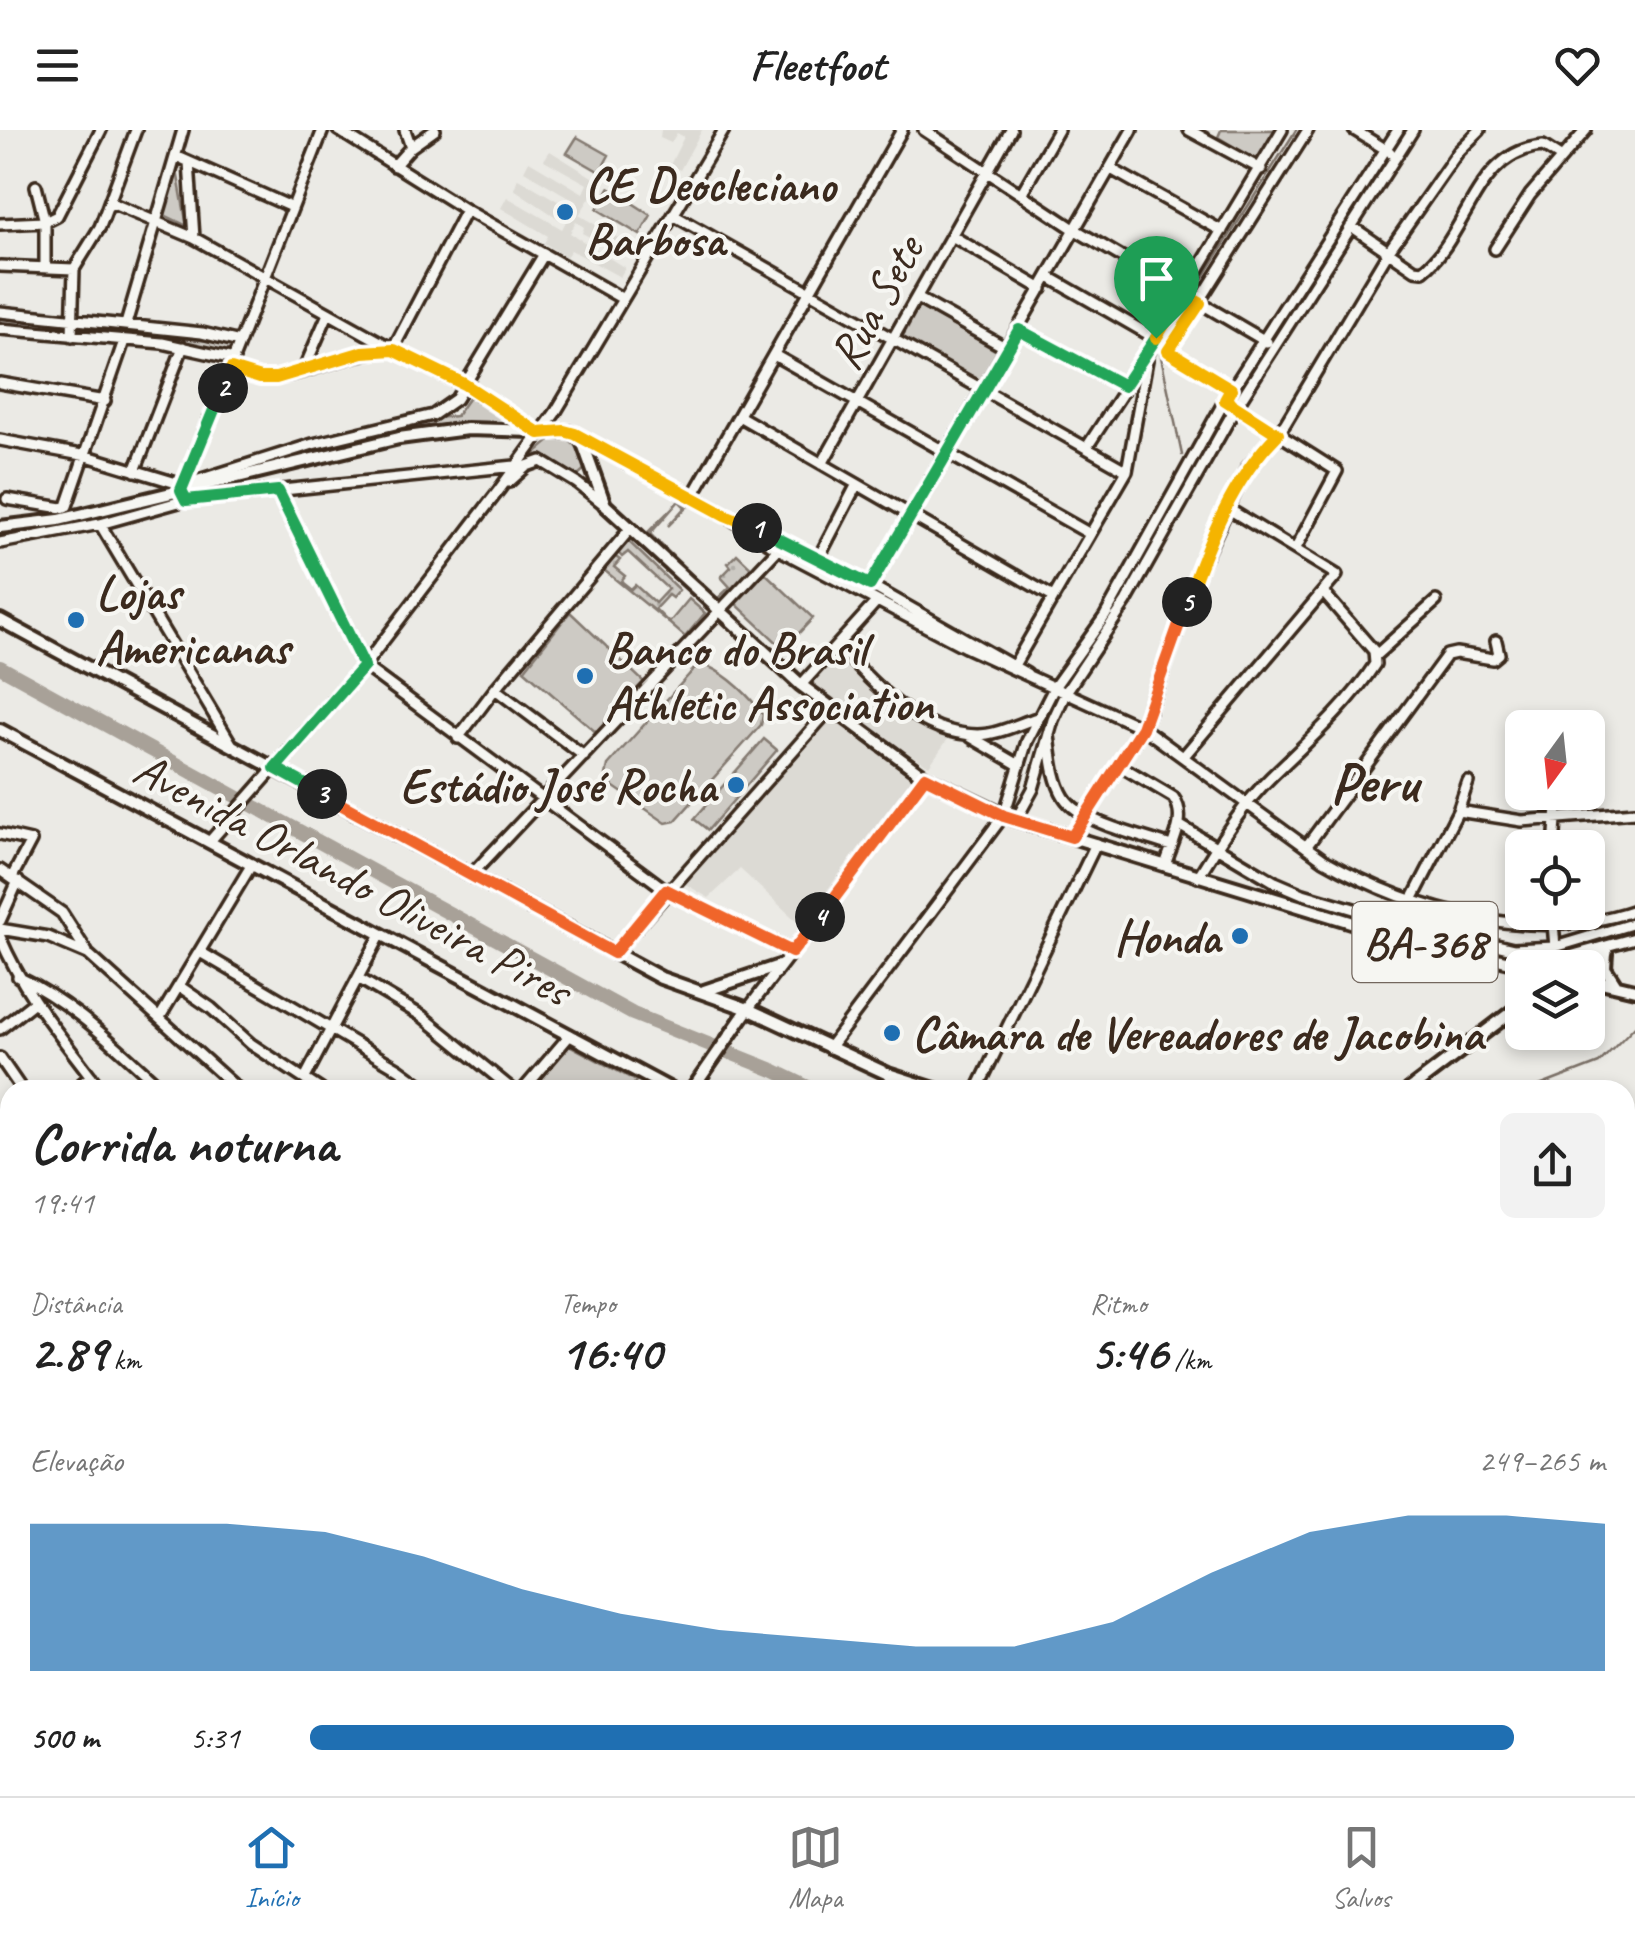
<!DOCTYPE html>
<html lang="pt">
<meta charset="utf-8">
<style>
:root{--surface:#fff;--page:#f2f2f2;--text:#222;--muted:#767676;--line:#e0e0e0;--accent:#1f6fb2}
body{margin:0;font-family:Caveat,sans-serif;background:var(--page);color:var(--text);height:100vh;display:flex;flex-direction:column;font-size:38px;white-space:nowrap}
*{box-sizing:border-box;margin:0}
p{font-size:32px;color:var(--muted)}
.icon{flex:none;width:55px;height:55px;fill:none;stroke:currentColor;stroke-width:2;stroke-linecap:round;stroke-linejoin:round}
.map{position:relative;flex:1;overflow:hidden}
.panel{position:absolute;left:0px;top:950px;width:1635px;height:718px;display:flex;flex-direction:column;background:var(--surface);border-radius:30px 30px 0 0;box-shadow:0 5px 15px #0003}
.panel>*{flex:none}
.needle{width:65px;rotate:195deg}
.controls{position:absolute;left:1505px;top:580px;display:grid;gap:20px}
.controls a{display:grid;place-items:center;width:100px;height:100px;border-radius:15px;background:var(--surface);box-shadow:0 5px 15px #0003;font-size:50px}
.pin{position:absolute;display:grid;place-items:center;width:85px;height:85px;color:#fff;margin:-102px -42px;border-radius:50% 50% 50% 0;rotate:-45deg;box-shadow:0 0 10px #0007}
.pin .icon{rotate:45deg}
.km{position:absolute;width:50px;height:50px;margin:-25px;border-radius:50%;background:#222;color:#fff;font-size:28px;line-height:50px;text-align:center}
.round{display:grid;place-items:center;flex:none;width:105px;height:105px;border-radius:15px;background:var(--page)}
.head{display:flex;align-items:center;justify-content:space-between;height:170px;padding:0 30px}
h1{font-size:55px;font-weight:800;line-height:75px}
.metrics{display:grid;grid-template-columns:repeat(3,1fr);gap:15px;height:170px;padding:10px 30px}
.metrics div{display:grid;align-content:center}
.metrics b{font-size:50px;font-weight:800}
.metrics small{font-size:28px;font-weight:400}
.metrics p{font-size:28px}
.chart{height:280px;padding:20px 30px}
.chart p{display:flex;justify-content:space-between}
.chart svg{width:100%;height:180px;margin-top:10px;fill:var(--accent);opacity:.7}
ul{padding:0 30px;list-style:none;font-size:32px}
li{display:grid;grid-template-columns:160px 120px 1fr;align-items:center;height:75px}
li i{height:25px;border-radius:12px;background:var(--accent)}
header{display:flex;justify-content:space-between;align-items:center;height:130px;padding:0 30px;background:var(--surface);font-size:45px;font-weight:800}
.menu{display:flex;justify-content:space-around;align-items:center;height:140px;border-top:2px solid var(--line);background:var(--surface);font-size:28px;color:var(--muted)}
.menu a{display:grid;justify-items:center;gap:5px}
.menu .active{color:var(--accent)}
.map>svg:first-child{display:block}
</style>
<header><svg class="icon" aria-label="menu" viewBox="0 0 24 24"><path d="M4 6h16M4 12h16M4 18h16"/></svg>Fleetfoot<svg class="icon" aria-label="heart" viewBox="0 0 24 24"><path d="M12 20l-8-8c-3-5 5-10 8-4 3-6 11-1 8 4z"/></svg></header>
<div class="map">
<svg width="1635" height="1666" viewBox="0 0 1635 1666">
<defs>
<pattern id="grass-dots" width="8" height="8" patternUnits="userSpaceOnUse" patternTransform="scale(2.5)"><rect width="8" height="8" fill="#cdcac4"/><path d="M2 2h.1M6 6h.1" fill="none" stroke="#b1aea8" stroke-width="1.8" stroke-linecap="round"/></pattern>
</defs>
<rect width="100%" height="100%" fill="#ebeae5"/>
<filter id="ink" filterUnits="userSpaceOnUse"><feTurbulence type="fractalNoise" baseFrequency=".01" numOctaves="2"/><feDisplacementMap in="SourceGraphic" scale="20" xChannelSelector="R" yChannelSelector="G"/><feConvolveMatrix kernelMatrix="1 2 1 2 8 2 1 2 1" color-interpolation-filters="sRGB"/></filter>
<g filter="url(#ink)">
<path fill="#dcdad4" d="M661,0H702L680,40L670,35L684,7L677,3L671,13L660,8Z
M550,21L600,52L579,85L635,118L630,128L582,103L584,97L576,92L570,103L625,138L620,147L571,120L566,127L544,113L548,106L501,78L507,67L562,99L568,88L562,85L559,89L514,59L518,48L573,80L577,72L524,41L529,31L583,63L587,54L544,30Z
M837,523L876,563L927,598L950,606L929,636L843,582L810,553Z
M830,586L913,648L801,795L740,739L709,768L682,752Z"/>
<path fill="url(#grass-dots)" stroke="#847a71" stroke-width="2.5" d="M680,370L688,376L668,396L685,377L679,371L650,404L717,469L730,457L721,447L731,437L728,433L737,424L757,443L723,480L647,408L648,402Z
M624,407L679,460L672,468L668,465L655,479L669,493L599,436L610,423L620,430L614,437L625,446L621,451L631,459L635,455L655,473L668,459L628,422L622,427L614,418Z"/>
<path fill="#cdcac4" stroke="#847a71" stroke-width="2.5" d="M1221,0H1278L1259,32L1218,7Z
M577,7L609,25L600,42L567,23Z
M176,35L187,96L162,84Z
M609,58L651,85L640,105L597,79Z
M919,176L1000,223L981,252L902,208Z
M0,187L233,214L230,221L0,194Z
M470,266L515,291L519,300L462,296L278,335L209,346L425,289L456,286Z
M556,306C575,309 579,321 587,337L577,346L542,325H533Z
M763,441L813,488L784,519L734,472Z
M689,469L705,483L685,507L669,493Z
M570,482L645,553L598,604L524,540Z
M707,536C728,545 750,566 763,585L761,595L675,691L666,693L611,655L606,645L608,635L696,537Z
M764,609L777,620L708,700L694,689Z
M567,914L636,951L630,960H529Z
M576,1658H754L745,1666H568Z"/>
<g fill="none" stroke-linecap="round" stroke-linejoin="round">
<path stroke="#7c7167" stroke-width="2.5" d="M1194,162L1296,0
M1182,325L1160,222L1187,173
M1116,479L1150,415
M810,958L821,960
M1529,960L1599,933L1635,896
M609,1658L610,1661H617L620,1666
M1444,1658L1457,1666
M588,1666L592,1658
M672,1666L682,1658H700"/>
<path stroke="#a8a198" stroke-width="14" d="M0,537L633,884L773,940L810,958"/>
<g stroke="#3b2a1e" stroke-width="16">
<path id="minor" d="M338,0L466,80L623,169
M405,0L411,17
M924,0L1074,99L1267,212
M1189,0L1261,39
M1354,0L1390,22
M176,26L291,77
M189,32L194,108
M394,36L411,17L435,0
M1111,39L1222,101
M36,56L45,92V138
M1021,64L1058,0
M111,73L194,108L393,219L464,255L535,301
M675,86L1127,341
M0,94L45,92L57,86L101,0
M1351,96L1415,140L1423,141C1468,106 1475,21 1543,16L1562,28
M952,106L1042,159
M1495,119L1530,65L1586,0
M0,136L74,139
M1049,147L1155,208
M917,168L1008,219
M0,182L202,203L240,212
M126,194L183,0
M0,199L162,213L234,229
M1019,200L1124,256
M72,206L74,139L100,97L136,0
M393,219L466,80
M774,225L1090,404
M231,239C243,243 256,249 269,248C308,246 349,221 393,220
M304,239L328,184
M0,253L105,271
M1231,259L1168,221L1308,0
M1231,274L1337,341L1296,418
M739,286L1053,467
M581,308L725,385L870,455L1027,544
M0,310L87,326L183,355L313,314L433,285L456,269L544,124
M1087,317L1149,222L1282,0
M822,334L1011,0
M135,341L183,217
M509,352L527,336L541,331L577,353L605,375
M182,359L323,0
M278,361L364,536L666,760L792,822
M692,367L902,0
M7,369L62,378L67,376L124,211
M725,385L778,419L965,517L1143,598L1324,730C1415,782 1533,815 1635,780
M100,394L232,615
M0,413L100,394L186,370L515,336
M817,431L857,354
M865,464L1132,0
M838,515C873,555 919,604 977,605C997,605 1018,594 1037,588
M1376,525L1436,471
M1013,537L1127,341L1147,230
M801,555L877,471
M495,559L584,626
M1049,606C1052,627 1053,649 1064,667C1080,693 1143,706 1171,716
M971,607L1019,635
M458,608L495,559L631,398
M1184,626L1337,445L1227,378
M1119,635L1173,667C1189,688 1171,714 1165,736
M1458,681L1522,691L1635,682
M1016,690L1033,659L1053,590L1066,562L1126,472L1236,277L1413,0
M1179,695L1275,752L1303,764L1388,789L1513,819L1555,817L1635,793
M0,704L31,711L12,747
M1072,707L1143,598L1198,442L1247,338L1285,294L1388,122L1458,22L1480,0
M210,711L364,536L499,360L555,283L724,0
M1306,717L1447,525L1456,523L1493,529L1499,524L1496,511
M1554,718L1558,662
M0,740L62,783L87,822
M472,744L780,417
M1198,747C1219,713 1242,675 1271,647C1307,612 1348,576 1375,534L1374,521L1323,462
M1413,768L1458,681L1468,652
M1552,782L1555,817
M0,791L18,751
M0,799L48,807L88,824L239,960
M0,807C26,868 62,907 101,960
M200,822L399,939L428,960
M614,823L830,579
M1523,832L1570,826L1635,808
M1585,838L1607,822
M18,847C74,873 118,919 164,960
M358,848L422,886L513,960
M179,856L211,878L251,914L321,960
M748,879L925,647
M160,887L252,734
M0,899L33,873
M829,918L1004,685L1027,611L1055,556L1105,486L1225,270L1398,0
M0,928L22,960
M305,948L381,804
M74,960L91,946
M523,960L570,905
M977,960L1096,714
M0,1020L10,1012
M0,1063L10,1074
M0,1092L10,1085
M0,1145L10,1160
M0,1238L10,1265
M0,1312L10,1318
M0,1339L10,1354
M0,1437L10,1460
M0,1476L10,1474
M0,1573L10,1596
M1625,1650L1635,1638
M35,1658L38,1666
M97,1658L101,1666
M148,1658L151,1666
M208,1658L211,1666
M422,1658L426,1666
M1122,1658L1144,1666
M45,1666L67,1658
M284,1666L287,1658
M362,1666L370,1658
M461,1666L470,1658
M816,1666L824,1658
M956,1666L957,1658
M1102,1666L1104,1658
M1186,1666L1190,1658
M1614,1666L1619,1658"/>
</g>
<g stroke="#3b2a1e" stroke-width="18">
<path id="major" d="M0,397L59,390L399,308L467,299L569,302L581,308L605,375L801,555L925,647L1016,690L1380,801L1535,838
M0,490L661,848L748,879L888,944L938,960
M0,600L672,960
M1606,822L1605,838L1616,855
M1588,849L1635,860
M704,861L779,836
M692,960L748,879
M1409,960L1522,874
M1237,1658L1251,1666"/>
</g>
<use href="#minor" stroke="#f6f6f2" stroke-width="9"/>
<use href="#major" stroke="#f6f6f2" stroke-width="10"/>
</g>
</g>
<g fill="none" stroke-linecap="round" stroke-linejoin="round" filter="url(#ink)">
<g stroke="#fff" stroke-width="20">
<path id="split-1" d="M757,398L870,455L1019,200L1124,256L1156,208"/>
</g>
<g stroke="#fff" stroke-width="20">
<path id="split-2" d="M223,258L231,239L260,248H276L363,222L394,220L464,254L539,303L564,301L575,304L725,385L757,398"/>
</g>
<g stroke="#fff" stroke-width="20">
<path id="split-3" d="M223,258L181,360L186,370L278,361L364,536L275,638L322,664"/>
</g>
<g stroke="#fff" stroke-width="20">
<path id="split-4" d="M322,664L614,823L666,760L792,822L820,787"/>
</g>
<g stroke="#fff" stroke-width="20">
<path id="split-5" d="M820,787L925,647L1004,686L1072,707L1142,598L1187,472"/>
</g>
<g stroke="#fff" stroke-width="20">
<path id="split-6" d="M1156,208L1183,164L1200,173L1168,221L1231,259L1225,270L1278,304C1233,348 1208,412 1187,472"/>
</g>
<use href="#split-1" stroke="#22a559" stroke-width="12"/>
<use href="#split-2" stroke="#f5b400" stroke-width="12"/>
<use href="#split-3" stroke="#22a559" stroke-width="12"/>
<use href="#split-4" stroke="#f0652b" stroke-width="12"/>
<use href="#split-5" stroke="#f0652b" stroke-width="12"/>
<use href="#split-6" stroke="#f5b400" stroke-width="12"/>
</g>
<g fill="#1f6fb2" stroke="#f6f6f2" stroke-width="4">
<circle cx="565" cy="82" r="10"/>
<circle cx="76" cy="490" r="10"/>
<circle cx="585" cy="546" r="10"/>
<circle cx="736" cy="655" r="10"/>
<circle cx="1240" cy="806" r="10"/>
<circle cx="892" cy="903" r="10"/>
</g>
<g text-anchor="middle" stroke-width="8" stroke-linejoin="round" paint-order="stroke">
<rect fill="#f6f6f2" stroke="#73675e" stroke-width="2.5" x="1352.5" y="772" width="145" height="80" rx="8"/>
<g font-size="45" font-weight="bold" fill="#3b2a1e">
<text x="1425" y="828">BA-368</text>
</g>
<g font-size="48" font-weight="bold" fill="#3b2a1e" stroke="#f6f6f2" text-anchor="start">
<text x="585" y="71">CE Deocleciano<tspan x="585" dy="55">Barbosa</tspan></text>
<text x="96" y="479">Lojas<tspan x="96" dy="55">Americanas</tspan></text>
<text x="605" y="535">Banco do Brasil<tspan x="605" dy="55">Athletic Association</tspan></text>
<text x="716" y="672" text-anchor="end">Estádio José Rocha</text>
<text x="1220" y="823" text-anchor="end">Honda</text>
<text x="912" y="920">Câmara de Vereadores de Jacobina</text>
</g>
<g font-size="48" fill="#3b2a1e" stroke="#f6f6f2">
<text transform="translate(875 172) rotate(-61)" y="17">Rua Sete</text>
<text transform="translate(353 748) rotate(28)" y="17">Avenida Orlando Oliveira Pires</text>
</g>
<g font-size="58" font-weight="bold" fill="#3b2a1e" stroke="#f6f6f2">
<text x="1374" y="672">Peru</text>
</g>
</g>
</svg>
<div class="controls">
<a><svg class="needle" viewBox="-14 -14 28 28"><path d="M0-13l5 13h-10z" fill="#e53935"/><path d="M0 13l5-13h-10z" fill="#767676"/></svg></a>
<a><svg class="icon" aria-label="locate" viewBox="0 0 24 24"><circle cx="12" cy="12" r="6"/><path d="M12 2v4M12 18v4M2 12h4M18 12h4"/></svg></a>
<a><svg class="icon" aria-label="layers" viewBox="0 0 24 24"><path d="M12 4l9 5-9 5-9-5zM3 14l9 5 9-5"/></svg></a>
</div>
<div class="pin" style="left:1156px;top:208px;background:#1e9e55"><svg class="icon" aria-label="arrive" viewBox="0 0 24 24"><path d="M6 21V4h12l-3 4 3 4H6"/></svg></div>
<b class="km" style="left:757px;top:398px">1</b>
<b class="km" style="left:223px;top:258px">2</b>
<b class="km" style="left:322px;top:664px">3</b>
<b class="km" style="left:820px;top:787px">4</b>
<b class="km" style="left:1187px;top:472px">5</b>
<section class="panel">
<div class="head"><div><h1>Corrida noturna</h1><p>19:41</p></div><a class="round"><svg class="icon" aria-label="share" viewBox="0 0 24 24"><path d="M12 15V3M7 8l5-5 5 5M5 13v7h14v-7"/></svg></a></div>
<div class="metrics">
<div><p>Distância</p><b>2.89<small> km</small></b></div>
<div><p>Tempo</p><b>16:40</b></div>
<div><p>Ritmo</p><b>5:46<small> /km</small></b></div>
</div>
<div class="chart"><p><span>Elevação</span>249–265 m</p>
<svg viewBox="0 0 160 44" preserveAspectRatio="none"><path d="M0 44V8L10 8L20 8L30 10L40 16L50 24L60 30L70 34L80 36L90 38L100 38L110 32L120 20L130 10L140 6L150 6L160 8V44z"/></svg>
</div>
<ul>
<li><b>500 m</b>5:31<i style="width:93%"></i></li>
</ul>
</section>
</div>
<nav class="menu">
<a class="active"><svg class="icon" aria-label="home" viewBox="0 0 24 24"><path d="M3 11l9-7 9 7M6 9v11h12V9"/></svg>Início</a>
<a><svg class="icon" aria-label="map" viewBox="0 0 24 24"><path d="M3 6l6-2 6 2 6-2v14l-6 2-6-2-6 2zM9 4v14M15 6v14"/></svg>Mapa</a>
<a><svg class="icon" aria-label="saved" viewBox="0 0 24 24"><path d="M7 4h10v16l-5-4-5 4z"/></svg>Salvos</a>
</nav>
